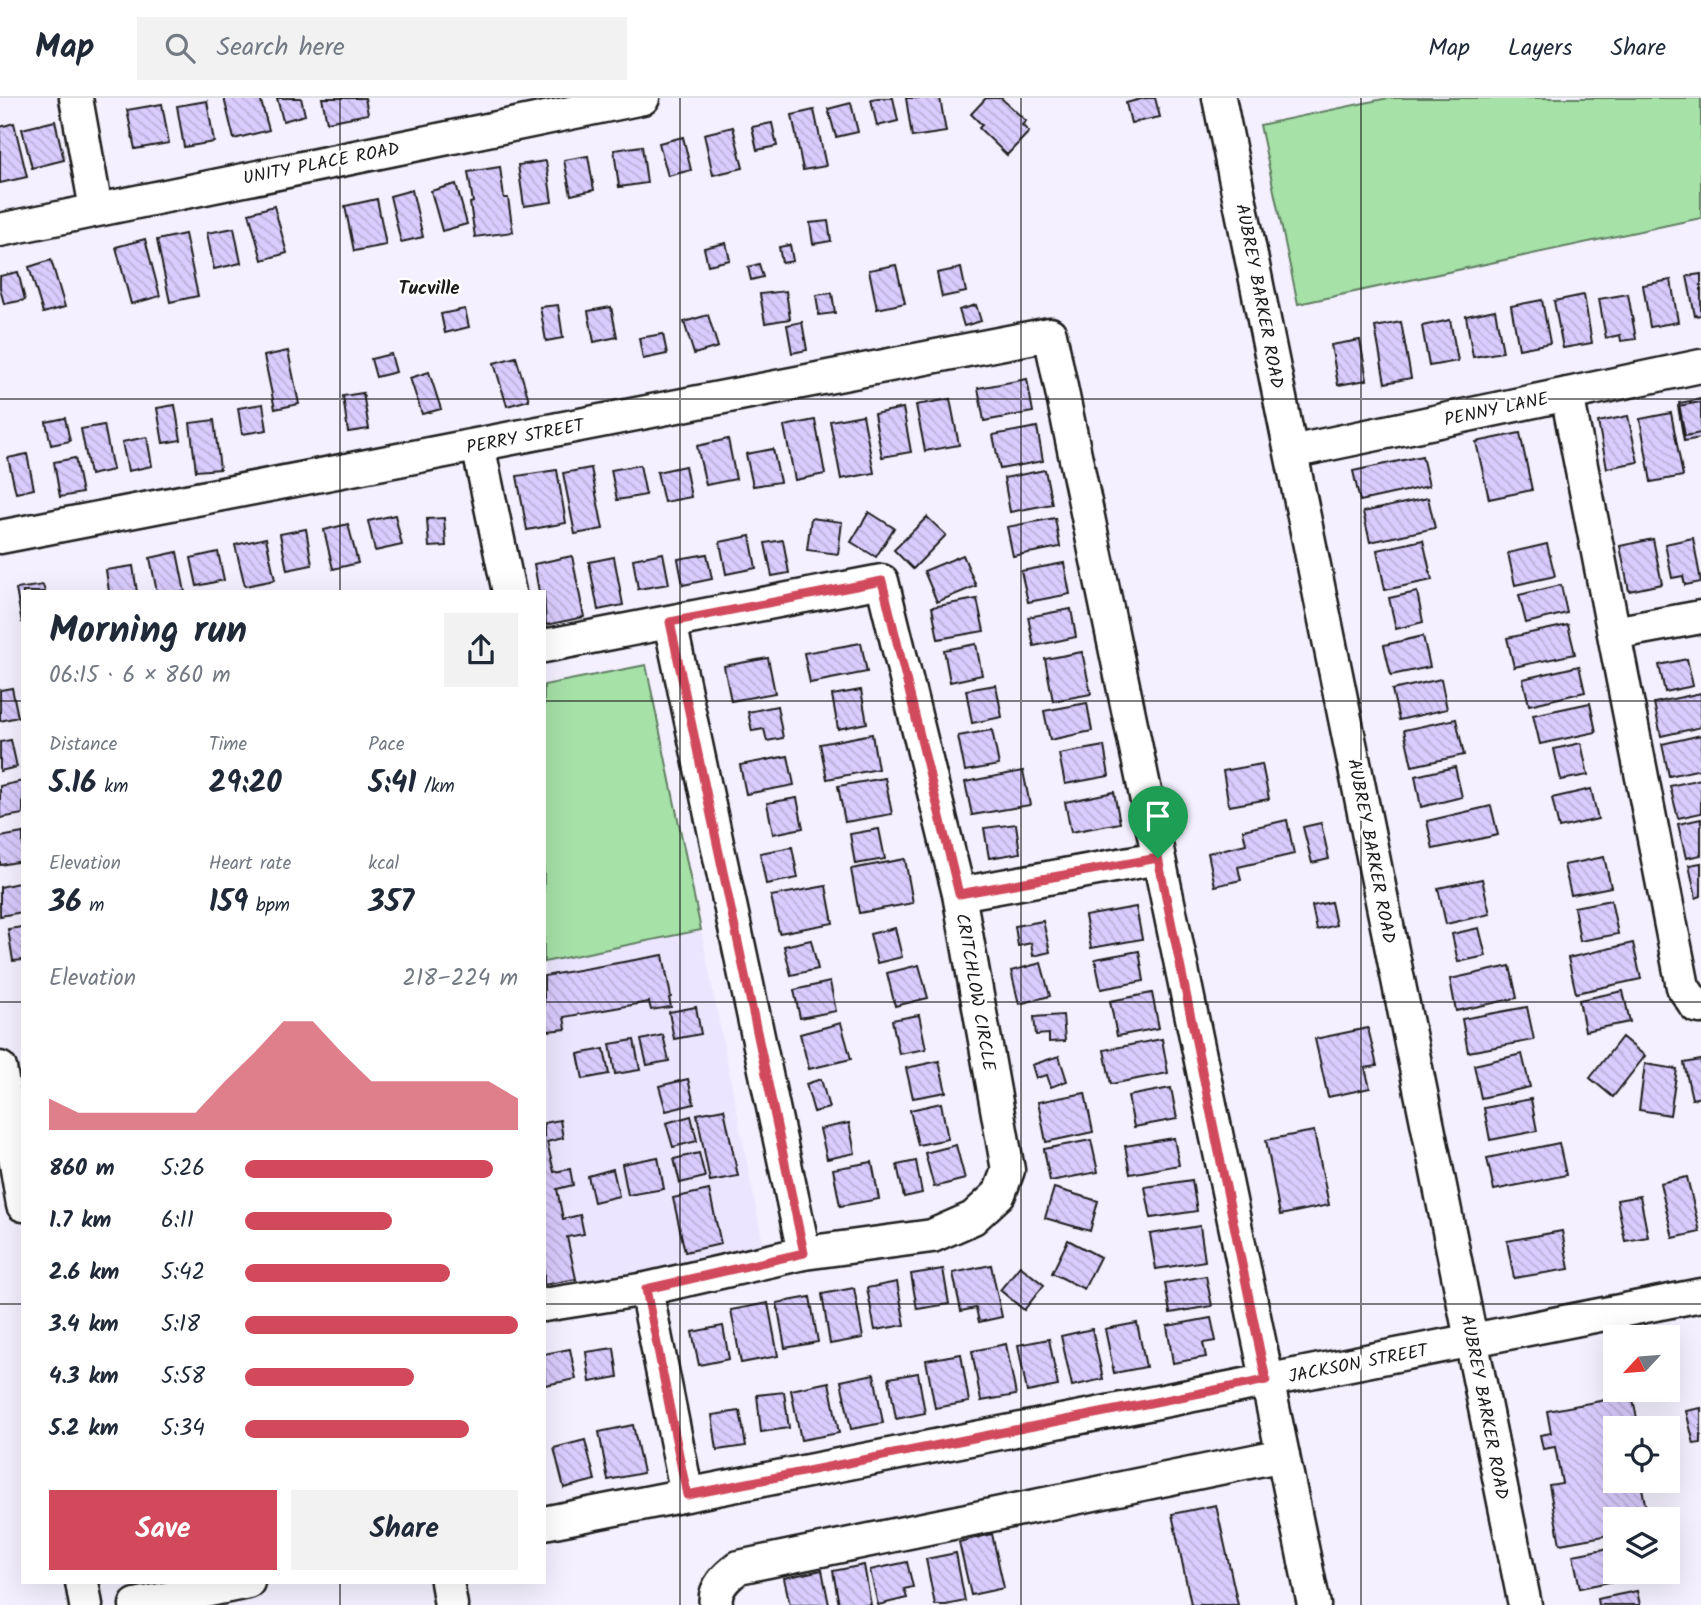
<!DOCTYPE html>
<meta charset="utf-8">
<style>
:root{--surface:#fff;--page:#f2f2f3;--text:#1f2937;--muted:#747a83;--line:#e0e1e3;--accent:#d1495b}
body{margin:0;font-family:Kalam,sans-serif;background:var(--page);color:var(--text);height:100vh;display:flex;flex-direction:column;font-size:26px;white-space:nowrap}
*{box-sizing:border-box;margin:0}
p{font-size:23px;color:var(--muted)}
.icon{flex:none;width:38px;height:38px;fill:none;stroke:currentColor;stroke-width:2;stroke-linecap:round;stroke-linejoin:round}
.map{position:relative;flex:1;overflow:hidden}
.sheet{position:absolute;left:21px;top:492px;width:525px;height:994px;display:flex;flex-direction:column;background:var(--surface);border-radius:0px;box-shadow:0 7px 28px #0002}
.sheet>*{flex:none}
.needle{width:46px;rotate:244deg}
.fabs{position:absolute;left:1603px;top:1227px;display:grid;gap:14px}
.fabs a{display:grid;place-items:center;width:77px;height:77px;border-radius:0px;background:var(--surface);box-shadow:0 7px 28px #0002;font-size:35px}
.pin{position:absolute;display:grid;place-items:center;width:60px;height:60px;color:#fff;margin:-72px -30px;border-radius:50% 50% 50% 0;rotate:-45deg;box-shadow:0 0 7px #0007}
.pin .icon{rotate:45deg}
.round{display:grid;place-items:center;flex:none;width:74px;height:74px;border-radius:0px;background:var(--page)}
.head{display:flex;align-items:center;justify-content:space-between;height:119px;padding:0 28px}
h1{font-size:38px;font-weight:800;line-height:52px}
.figures{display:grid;grid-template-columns:repeat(3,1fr);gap:10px;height:119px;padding:7px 28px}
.figures div{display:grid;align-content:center}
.figures b{font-size:30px;font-weight:800}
.figures small{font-size:19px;font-weight:400}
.figures p{font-size:19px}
.chart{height:196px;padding:14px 28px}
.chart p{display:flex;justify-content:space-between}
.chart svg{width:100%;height:126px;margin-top:7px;fill:var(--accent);opacity:.7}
.action{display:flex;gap:14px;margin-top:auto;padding:14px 28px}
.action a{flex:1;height:80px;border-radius:0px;background:var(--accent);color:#fff;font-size:28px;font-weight:800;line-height:80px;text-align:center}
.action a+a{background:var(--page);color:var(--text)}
ul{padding:0 28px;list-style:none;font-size:23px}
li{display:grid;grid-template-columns:112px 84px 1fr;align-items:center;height:52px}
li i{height:18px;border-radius:9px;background:var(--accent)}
header{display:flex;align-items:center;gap:42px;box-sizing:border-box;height:98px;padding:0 35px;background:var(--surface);border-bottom:2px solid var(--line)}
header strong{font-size:33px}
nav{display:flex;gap:38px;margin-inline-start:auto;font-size:24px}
.search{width:490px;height:63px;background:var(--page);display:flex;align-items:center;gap:18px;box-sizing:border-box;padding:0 24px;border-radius:0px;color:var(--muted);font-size:26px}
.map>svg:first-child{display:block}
</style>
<header>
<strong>Map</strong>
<div class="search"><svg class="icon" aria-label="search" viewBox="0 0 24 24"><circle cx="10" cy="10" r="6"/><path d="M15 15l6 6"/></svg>Search here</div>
<nav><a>Map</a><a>Layers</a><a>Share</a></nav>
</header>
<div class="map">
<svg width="1701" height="1507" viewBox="0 0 1701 1507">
<defs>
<pattern id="building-back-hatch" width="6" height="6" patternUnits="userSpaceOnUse" patternTransform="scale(1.75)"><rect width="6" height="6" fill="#d9ccfe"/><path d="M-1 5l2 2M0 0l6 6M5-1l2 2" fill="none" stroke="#baafd9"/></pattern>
</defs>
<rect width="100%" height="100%" fill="#f4f0ff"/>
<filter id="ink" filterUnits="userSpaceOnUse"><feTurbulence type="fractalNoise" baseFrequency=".0143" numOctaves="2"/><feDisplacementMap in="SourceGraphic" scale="14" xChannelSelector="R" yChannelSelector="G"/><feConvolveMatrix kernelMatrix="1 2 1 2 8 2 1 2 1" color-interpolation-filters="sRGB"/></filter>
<g filter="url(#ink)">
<path fill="#ece5ff" d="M701,832L764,1150L544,1192V864Z"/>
<path fill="#a6e1a8" stroke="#617e62" stroke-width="2" d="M1388,0H1701V120L1298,206L1260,27Z
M646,567L701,832L544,864V587Z"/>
<path fill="url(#building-back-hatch)" stroke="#1c1c1c" stroke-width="2" d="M224,0H260L269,32L234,41Z
M277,0H301L305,17L283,23Z
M322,0H365L368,16L327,24Z
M878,0H893L898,23L877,28L871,1Z
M906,0H940L946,34L912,39Z
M986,0H1001L1026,23L1022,27L1029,34L1007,57L979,30L982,27L971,16Z
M1145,0H1155L1160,19L1131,25L1126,5Z
M207,3L214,44L184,49L177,8Z
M851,5L858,34L836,39L828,11Z
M162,6L169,45L135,51L127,12Z
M814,12L826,68L803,72L792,17Z
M55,23L64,62L32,70L22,31Z
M14,25L27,79L0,85V29Z
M772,25L777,48L757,52L752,29Z
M733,29L743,70L713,77L704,36Z
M683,39L691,72L668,78L659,45Z
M642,48L647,85L619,89L614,52Z
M588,58L594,92L571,97L564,62Z
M546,63L552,104L524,108L518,67Z
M500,69L504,100H508L513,134L475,139L470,105L473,104L468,74Z
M456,86L467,126L442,133L431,93Z
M412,92L423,139L401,144L390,98Z
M377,101L386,147L354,153L345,108Z
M274,108L287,155L262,162L249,115Z
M828,123L831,143L813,146L810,125Z
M234,130L241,165L214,171L207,135Z
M185,136L198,198L170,204L157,142Z
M145,141L160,198L131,206L116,149Z
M726,145L730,162L708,167L704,150Z
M790,147L793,163L782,165L779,149Z
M51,162L65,209L43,215L29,169Z
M759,166L763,179L751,182L748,169Z
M896,167L905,205L877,211L869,172Z
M961,170L966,194L942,199L937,175Z
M18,174L25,202L4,206L0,190V178Z
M1701,176V217L1695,218L1687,178Z
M1671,182L1678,224L1650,229L1643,187Z
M786,193L790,221L765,225L760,196Z
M832,195L835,215L819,217L816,197Z
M1628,196L1636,241L1621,243L1620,237L1606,240L1599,201Z
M1584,197L1592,245L1563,250L1554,203Z
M1542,202L1550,245L1519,251L1511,208Z
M558,207L563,240L546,243L540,209Z
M976,207L981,223L964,228L959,212Z
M611,209L617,239L594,244L588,213Z
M465,211L469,229L445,235L441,216Z
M1495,212L1503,254L1473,259L1466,218Z
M708,217L718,249L694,256L684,224Z
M1450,222L1458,263L1429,268L1422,228Z
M802,224L807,252L792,255L787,227Z
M1401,224L1411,280L1385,285L1375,229Z
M663,236L667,256L643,261L639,240Z
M1360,242L1367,282L1338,287L1331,247Z
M288,253L299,306L275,311L264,258Z
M391,256L396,274L376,279L371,261Z
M516,259L529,302L507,308L494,265Z
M429,274L441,311L422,316L410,280Z
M1027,281L1033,314L984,323L978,290Z
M363,295L369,331L348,334L343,298Z
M950,301L959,347L925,353L916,307Z
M1701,301V335L1685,338L1679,305Z
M1701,304V340L1684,343L1678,308Z
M263,306L267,332L242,336L238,310Z
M175,307L181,342L163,345L157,310Z
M903,310L911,354L882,359L874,316Z
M1671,315L1683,378L1651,384L1640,321Z
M863,317L874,375L841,381L830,323Z
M1628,318L1638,364L1607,370L1598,324Z
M65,320L70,343L51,347L46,324Z
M214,322L220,371L196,373L190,325Z
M815,322L825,376L795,382L784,328Z
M104,327L113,372L90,377L81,331Z
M1037,329L1043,363L1000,371L993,337Z
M1520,335L1532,392L1489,401L1476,344Z
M147,339L152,368L128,373L122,344Z
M728,341L736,381L706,387L697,348Z
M773,351L780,384L753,388L746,356Z
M27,356L34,391L16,395L8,360Z
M1422,358L1429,388L1360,403L1353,373Z
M75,360L82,395L60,399L54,364Z
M640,367L646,397L617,402L611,372Z
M685,368L691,399L664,404L657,374Z
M591,370L603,431L575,436L563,375Z
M557,372L566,425L527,432L517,378Z
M1045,372L1052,406L1010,414L1004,380Z
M1428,400L1435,430L1370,444L1363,414Z
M869,414L894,430L876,459L851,444Z
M395,417L402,447L375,453L368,423Z
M927,419L946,437L913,471L894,452Z
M444,420L446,448L429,449L427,421Z
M811,420L842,424L838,456L807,452Z
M1055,420L1060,449L1013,458L1007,429Z
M348,426L358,465L333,471L324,432Z
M306,431L312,467L287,472L280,436Z
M750,438L756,470L726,476L720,444Z
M266,440L275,482L245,488L235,447Z
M1693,440L1701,484L1685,487L1683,478L1672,480L1665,446Z
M1653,441L1662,486L1629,493L1620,448Z
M783,442L789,475L772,478L765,445Z
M1423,442L1432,482L1385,492L1377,452Z
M1547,446L1555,478L1515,487L1508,455Z
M177,454L185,494H157L150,460Z
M218,454L224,482L197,488L191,460Z
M663,455L669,486L638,491L633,461Z
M707,456L712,481L683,487L678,461Z
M963,457L976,488L937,504L924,473Z
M572,458L584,519L546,527L544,494H539L534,466Z
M614,459L623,507L598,512L589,464Z
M1064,465L1070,496L1028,504L1021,473Z
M133,468L137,494H109L106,472Z
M43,487L45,494H23L22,525L16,491Z
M1561,487L1567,515L1526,525L1519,497Z
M1417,494L1423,524L1396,531L1389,500Z
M977,501L984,533L938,541L932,509Z
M1071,511L1076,539L1034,548L1028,519Z
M1568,527L1575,556L1514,569L1507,540Z
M1423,538L1430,569L1391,577L1384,547Z
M861,545L867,574L810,585L804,555Z
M976,546L982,577L950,584L944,552Z
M1082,554L1091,596L1053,603L1045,561Z
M768,560L775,595L731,603L724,568Z
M1687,561L1693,588L1665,594L1659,567Z
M1579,568L1585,594L1529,607L1523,581Z
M1441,581L1447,611L1399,622L1392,592Z
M996,587L1002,619L972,625L966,592Z
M12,590L18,619L0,623V592Z
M861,592L867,625L838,631L832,597Z
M1701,595V629L1661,638L1654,605Z
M1087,605L1092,633L1050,642L1044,613Z
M1590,605L1596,634L1540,646L1533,617Z
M777,608L783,640L767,643L764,631L752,633L748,614Z
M1456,621L1464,657L1412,668L1404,632Z
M992,632L999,667L965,673L958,638Z
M872,636L878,671L827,681L820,646Z
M1701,637V671L1669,678L1662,646Z
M11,642L17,669L0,673V644Z
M1581,645L1588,677L1561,682L1554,651Z
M1104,648L1109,678L1065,686L1059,656Z
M788,658L794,687L746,696L740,667Z
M1262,666L1269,701L1229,708L1223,673Z
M1455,669L1462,699L1421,709L1415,678Z
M1023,673L1030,707L972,717L965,684Z
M885,680L892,716L845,724L838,688Z
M1701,681V715L1678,720L1670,688Z
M23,683V716L0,720V688Z
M1591,691L1598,721L1559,730L1552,700Z
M1114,694L1120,725L1071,734L1065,704Z
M797,700L803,730L773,736L767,705Z
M1491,708L1498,737L1433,751L1427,723Z
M1701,721V757L1686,760L1678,726Z
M1287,722L1294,756L1238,769L1241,782L1215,788L1208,755L1246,746L1243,732Z
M1321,725L1329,761L1312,765L1303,729Z
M1016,726L1020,755L989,760L984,730Z
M879,731L885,761L855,766L850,736Z
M23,735V763L0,767V739Z
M792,749L798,780L766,786L760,755Z
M1604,759L1611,789L1571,797L1564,767Z
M905,761L913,805L859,815L851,771Z
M1701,765V798L1696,800L1689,767Z
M1482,781L1490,816L1446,826L1438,790Z
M23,784V814L0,818V789Z
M826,788L833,825L779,835L771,798Z
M1611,802L1618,836L1580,843L1574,809Z
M1331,804L1336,827L1317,832L1312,808Z
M1136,809L1142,841L1091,850L1085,818Z
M1043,823L1050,854L1033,858L1031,845L1018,848L1015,828Z
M23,829V862L13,863L8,831Z
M895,830L902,859L877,865L870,836Z
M1479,830L1486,858L1458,864L1452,836Z
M811,842L818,871L791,877L784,848Z
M1633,845L1641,881L1576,895L1568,860Z
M1139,853L1144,883L1101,891L1095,861Z
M663,857L671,899L669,900L671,909L651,912L649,904L564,919L566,931L548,933L546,922H544V878Z
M1041,865L1050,898L1019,906L1011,873Z
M919,867L928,900L895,908L887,875Z
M1510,868L1517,900L1456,913L1450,881Z
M830,884L836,913L800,920L794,892Z
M1623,893L1630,924L1585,933L1579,902Z
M1152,895L1159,930L1117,938L1110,903Z
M696,909L701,936L674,941L669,914Z
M1527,909L1534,942L1468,954L1462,921Z
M919,917L926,951L899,956L892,922Z
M1063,917L1065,943L1049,944V936L1036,937L1034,919Z
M841,925L851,961L809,971L800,936Z
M1368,930L1377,968L1365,970L1370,990L1328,999L1315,941Z
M663,937L669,963L647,967L641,942Z
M1622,939L1645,958L1613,999L1590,980Z
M1162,941L1168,975L1111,986L1104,952Z
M634,942L640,972L615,976L610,946Z
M604,951L609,976L583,981L578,956Z
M1522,956L1530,989L1481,1000L1474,967Z
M1059,958L1067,983L1051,989L1047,977L1036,980L1032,967Z
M1701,962V999L1692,1001L1684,965Z
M939,963L946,994L913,1000L906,970Z
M1645,966L1677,971L1670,1017L1639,1012Z
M688,981L694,1006L666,1013L659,988Z
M821,981L829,1010L814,1014L806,986Z
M1171,990L1177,1021L1134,1029L1128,998Z
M1085,995L1093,1034L1046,1044L1038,1004Z
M1531,1001L1537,1033L1490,1042L1484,1010Z
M941,1005L948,1041L918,1047L910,1012Z
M724,1011L738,1078L710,1083L697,1016Z
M691,1018L697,1043L673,1049L666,1025Z
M560,1022L563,1040L547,1044L554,1074L570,1071L573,1087L557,1091L563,1121L580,1117L584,1136L567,1139L576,1181L544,1187V1025Z
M849,1025L855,1055L827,1061L820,1031Z
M1314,1033L1329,1107L1280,1117L1266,1042Z
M1174,1040L1179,1067L1130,1076L1125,1048Z
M1091,1042L1098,1074L1050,1083L1044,1051Z
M1559,1045L1566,1077L1494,1092L1487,1060Z
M956,1047L965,1081L934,1089L925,1055Z
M699,1055L705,1079L680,1085L674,1061Z
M658,1059L664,1091L628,1097L622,1066Z
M916,1063L922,1095L904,1099L897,1067Z
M872,1064L879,1101L840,1108L833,1071Z
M613,1071L619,1098L594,1104L588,1078Z
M1687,1079L1700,1134L1673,1140L1660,1085Z
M1192,1082L1197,1113L1151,1120L1145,1089Z
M1054,1090L1098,1103L1090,1133L1045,1120Z
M709,1092L721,1146L685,1154L673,1100Z
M1640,1098L1648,1139L1625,1143L1617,1102Z
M1200,1128L1205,1163L1156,1171L1150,1136Z
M1562,1133L1569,1171L1514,1180L1507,1143Z
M1068,1142L1100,1159L1084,1191L1052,1175Z
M991,1167L1002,1219L979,1224L976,1210L961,1213L953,1175Z
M1020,1168L1044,1187L1024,1212L1000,1192Z
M943,1171L949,1206L917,1211L911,1176Z
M1206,1178L1212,1208L1170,1215L1165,1185Z
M897,1184L905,1227L875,1232L867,1190Z
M854,1190L863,1240L830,1246L822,1196Z
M810,1199L818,1244L785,1250L777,1205Z
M768,1205L778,1258L741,1265L731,1212Z
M1211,1220L1216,1243L1203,1245L1206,1259L1173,1265L1167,1228Z
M1137,1225L1146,1269L1114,1275L1105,1231Z
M723,1228L729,1261L699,1267L692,1234Z
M1092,1231L1103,1281L1072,1288L1061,1238Z
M1049,1241L1058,1288L1027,1294L1018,1247Z
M1006,1246L1016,1297L981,1303L972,1253Z
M614,1250L618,1279L590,1284L586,1254Z
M570,1251L576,1281L545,1287L544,1256Z
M961,1256L969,1304L935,1310L926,1262Z
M918,1275L925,1315L896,1321L889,1280Z
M874,1276L883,1325L851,1331L841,1283Z
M829,1284L839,1335L801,1342L791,1292Z
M784,1294L789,1330L761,1334L757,1297Z
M1632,1297L1639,1330H1615V1382H1649L1651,1388L1642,1390L1648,1421H1615V1436L1560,1446L1549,1387L1562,1385L1555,1349L1543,1351L1540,1337L1551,1335L1547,1313Z
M1701,1310V1345L1694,1346L1686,1313Z
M740,1313L746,1348L717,1352L712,1317Z
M633,1327L643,1375L608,1382L599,1334Z
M585,1342L595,1382L564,1390L554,1350Z
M1216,1407L1238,1507H1189L1191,1506L1172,1416Z
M992,1436L1004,1490L971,1497L959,1444Z
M1615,1449V1474H1632L1633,1479L1580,1490L1573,1457Z
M956,1455L965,1503L946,1507H935L926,1461Z
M907,1464L913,1489L904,1491L907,1500L878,1507L870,1472Z
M864,1467L871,1507H839L833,1473Z
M822,1472L829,1507H790L784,1480Z
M1637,1493L1640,1507H1598L1597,1501Z"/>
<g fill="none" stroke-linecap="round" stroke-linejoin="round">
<g stroke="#1c1c1c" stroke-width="37">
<path id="minor" d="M76,0L96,111
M1219,0L1525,1507
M0,132L643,0
M1567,296L1683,889L1696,908L1701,909
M478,347L509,494
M1291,354L1701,268
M0,439L1050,236L1314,1507
M670,524L804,1155
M1614,535L1701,519
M544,548L882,483L959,796L1008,1072L999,1096L973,1120L932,1138L804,1155L646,1191L544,1207
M959,796L1158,760
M0,970L23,1107
M646,1191L687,1397
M544,1425L1701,1197
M82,1484L86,1507
M447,1484L451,1507
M136,1507L248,1484
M716,1507C713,1490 727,1478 739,1469L1283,1357"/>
</g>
<use href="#minor" stroke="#fff" stroke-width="32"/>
</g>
</g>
<g fill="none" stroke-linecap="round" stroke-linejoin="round" filter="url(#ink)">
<g stroke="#fff" stroke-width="14">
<path id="route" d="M882,483L959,796L1158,760L1266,1282L687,1397L646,1191L804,1155L670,524Z"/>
</g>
<use href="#route" stroke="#d1495b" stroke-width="9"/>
</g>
<path fill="none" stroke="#1c1c1c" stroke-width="2" stroke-opacity="0.55" d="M340,0V494M680,0V1507M1021,0V1507M1361,0V1507M0,301H1701M0,603H23M544,603H1701M0,904H23M544,904H1701M0,1206H23M544,1206H1701M340,1484V1507"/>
<g text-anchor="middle" stroke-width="5" stroke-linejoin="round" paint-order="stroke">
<g font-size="18" fill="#1c1c1c" stroke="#fff">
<text transform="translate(321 65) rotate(-11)" y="6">UNITY PLACE ROAD</text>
<text transform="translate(1260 198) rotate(79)" y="6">AUBREY BARKER ROAD</text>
<text transform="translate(1496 311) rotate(-12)" y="6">PENNY LANE</text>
<text transform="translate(525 338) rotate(-11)" y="6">PERRY STREET</text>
<text transform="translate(1372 753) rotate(79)" y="6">AUBREY BARKER ROAD</text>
<text transform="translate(976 894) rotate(80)" y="6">CRITCHLOW CIRCLE</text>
<text transform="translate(1358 1265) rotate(-11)" y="6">JACKSON STREET</text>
<text transform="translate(1485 1309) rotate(79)" y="6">AUBREY BARKER ROAD</text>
</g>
<g font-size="19" font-weight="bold" fill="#1c1c1c" stroke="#fff">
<text x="429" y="196">Tucville</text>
</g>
</g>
</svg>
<div class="fabs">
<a><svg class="needle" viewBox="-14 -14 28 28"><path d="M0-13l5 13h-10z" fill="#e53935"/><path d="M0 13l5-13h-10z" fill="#747a83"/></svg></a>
<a><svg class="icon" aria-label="locate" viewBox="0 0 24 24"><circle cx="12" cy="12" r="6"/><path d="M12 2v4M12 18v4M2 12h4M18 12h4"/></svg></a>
<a><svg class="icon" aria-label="layers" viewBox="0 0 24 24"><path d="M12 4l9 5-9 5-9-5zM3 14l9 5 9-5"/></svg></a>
</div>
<div class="pin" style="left:1158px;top:760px;background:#1e9e55"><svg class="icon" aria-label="arrive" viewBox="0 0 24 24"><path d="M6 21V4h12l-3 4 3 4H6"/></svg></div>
<section class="sheet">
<div class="head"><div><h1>Morning run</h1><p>06:15 · 6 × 860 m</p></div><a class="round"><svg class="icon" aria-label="share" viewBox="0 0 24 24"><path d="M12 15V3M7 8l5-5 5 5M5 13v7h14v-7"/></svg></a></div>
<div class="figures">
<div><p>Distance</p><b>5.16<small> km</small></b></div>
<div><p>Time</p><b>29:20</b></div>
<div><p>Pace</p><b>5:41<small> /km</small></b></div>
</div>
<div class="figures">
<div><p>Elevation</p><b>36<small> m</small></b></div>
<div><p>Heart rate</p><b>159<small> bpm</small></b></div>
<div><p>kcal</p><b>357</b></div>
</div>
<div class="chart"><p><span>Elevation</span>218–224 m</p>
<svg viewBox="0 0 160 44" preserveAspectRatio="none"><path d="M0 44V33L10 38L20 38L30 38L40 38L50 38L60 27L70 17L80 6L90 6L100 17L110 27L120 27L130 27L140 27L150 27L160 33V44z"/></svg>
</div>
<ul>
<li><b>860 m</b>5:26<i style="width:91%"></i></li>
<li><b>1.7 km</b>6:11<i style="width:54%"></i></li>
<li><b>2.6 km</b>5:42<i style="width:75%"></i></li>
<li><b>3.4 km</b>5:18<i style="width:100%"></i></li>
<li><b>4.3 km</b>5:58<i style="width:62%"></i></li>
<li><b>5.2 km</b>5:34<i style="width:82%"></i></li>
</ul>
<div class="action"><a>Save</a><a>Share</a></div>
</section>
</div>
